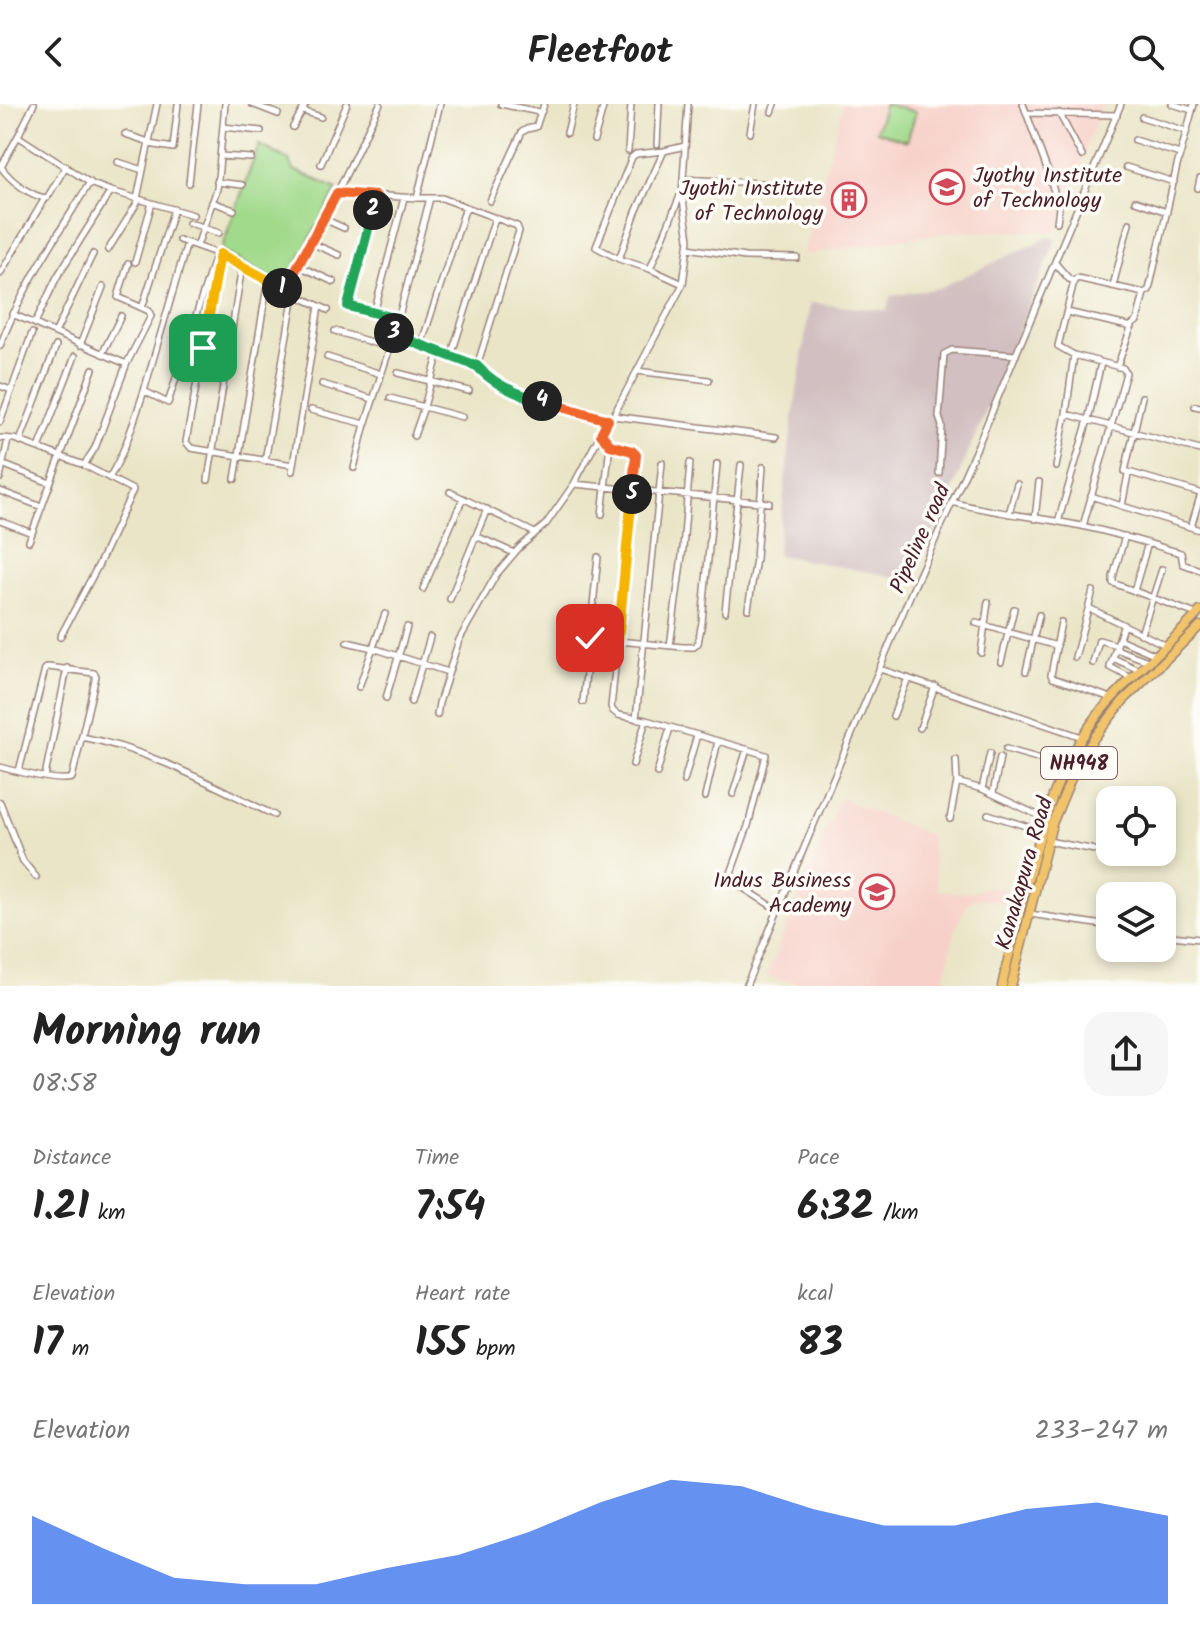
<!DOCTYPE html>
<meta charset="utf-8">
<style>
:root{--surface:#fff;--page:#f6f6f6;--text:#222;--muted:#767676;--accent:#2563eb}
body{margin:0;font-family:Kalam,sans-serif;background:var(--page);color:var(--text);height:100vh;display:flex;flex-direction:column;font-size:30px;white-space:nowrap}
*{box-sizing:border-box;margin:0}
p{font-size:26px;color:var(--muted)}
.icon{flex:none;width:44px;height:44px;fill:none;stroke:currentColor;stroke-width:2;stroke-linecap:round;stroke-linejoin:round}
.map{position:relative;height:882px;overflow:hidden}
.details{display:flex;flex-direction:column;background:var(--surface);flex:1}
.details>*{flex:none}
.buttons{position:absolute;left:1096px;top:682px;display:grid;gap:16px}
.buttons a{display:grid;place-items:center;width:80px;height:80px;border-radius:16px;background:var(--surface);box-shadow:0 4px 12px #0003;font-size:40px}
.pin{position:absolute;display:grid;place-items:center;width:68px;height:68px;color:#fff;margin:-34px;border-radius:16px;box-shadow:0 4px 12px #0006}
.km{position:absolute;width:40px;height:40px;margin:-20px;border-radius:50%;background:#222;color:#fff;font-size:22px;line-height:40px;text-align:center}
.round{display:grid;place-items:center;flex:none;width:84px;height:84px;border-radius:24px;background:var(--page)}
.summary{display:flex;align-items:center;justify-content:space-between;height:136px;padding:0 32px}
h1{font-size:44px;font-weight:700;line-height:60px}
.metrics{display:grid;grid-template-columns:repeat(3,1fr);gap:12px;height:136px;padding:8px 32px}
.metrics div{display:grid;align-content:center}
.metrics b{font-size:40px;font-weight:700}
.metrics small{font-size:22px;font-weight:400}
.metrics p{font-size:22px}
.chart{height:224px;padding:16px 32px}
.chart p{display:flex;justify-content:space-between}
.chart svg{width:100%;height:144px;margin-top:8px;fill:var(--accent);opacity:.7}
header{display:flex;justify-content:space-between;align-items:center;height:104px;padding:0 32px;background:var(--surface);font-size:36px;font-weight:700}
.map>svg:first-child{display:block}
</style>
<header><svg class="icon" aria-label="back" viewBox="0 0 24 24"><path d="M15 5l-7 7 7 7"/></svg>Fleetfoot<svg class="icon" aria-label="search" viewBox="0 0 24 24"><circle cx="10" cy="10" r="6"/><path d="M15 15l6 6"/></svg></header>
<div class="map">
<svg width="1200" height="882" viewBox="0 0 1200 882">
<rect width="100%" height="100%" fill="#fdfcf7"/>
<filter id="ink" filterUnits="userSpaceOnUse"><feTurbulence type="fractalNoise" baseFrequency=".0125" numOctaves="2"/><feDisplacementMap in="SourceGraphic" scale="16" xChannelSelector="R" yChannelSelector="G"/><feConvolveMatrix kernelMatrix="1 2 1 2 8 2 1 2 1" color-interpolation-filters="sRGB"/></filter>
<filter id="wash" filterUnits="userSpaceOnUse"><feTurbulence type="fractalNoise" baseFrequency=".006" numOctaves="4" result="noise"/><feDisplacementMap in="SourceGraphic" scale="32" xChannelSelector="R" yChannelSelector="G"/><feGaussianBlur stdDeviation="1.8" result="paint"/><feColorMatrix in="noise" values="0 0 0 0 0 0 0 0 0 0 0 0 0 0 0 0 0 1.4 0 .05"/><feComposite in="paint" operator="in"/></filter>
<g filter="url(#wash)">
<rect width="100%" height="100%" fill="#eae5c7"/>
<path fill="#f7d1c9" d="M843,0H1102L1057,127L950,128L803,151Z
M840,694L930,731L938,787L969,789L988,783L1013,787L1010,799L981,794L968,798L956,824L943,882H817L766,873Z"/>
<path fill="#d2bfc1" d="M1049,133L1056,136L948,397L913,476L777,451L791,328L810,199L887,207L890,192L939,184Z"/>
<path fill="#a2da8c" stroke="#767c5c" stroke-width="2" d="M885,0L916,8L907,37L876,27Z
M259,41L289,56L294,66L337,85L285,182L221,146Z"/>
</g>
<g filter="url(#ink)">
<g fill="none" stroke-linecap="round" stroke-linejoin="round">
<g stroke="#9a8279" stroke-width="8">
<path id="minor" d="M34,0L19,30V33L92,80L111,87L193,111
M252,0L278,10
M501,0L539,8L542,7L544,0
M1023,0L1048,68L1059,104L1057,118
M1172,0L1192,6
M303,7L321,13
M772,8L775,0
M1027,9L1117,11
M1059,9L1082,52
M1142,13L1186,27
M223,23L261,27
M293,23L306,0
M567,29L574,0
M750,29L755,0
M125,30L149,38
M18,32L1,63C10,76 31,93 47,94L66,62
M594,36L604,0
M1135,36L1180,50
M149,40L173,44L178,0
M657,41L659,0
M628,47L631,0
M220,52L251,54
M118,58L143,66L137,95
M321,60L347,0
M1126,63L1174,78
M143,66L157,0
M683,75L813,82
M217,78L242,81
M189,79L198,0
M1198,84L1200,75
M111,87L57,173L36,217L37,221L124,259H127L151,212L149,207L118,193L128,160
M338,89L417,94
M376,92L348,202L398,215
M430,94L394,231L477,262L519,127L517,122L442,94H417L440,0
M490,97L522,28L527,25L536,23L541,8
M1135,97L1167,108
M212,98L234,106
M324,115L344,124
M189,119L203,123
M203,124L219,129
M179,136L216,149L168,299L144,287L187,139
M311,139L339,151
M197,142L217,85L225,0
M688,144L745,153L797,154
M108,146L139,96
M619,155L636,108L664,47
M135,158L152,99
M1055,159L1069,175L1074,177
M299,162L334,178
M650,165L680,92
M0,170L45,94
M683,180L650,165L619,155L596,143L632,53L636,50L664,47L685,42
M1113,182L1129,119
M285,186L220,150L186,338L191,344L293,361
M142,204L174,105
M328,206L285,186L337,89L380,0
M1067,208L1132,223
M374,209L404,94
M12,210L36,220
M335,227L390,244
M55,229L93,150
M80,241L103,183
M421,241L466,103
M0,242C22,183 57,132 90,78
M102,250L121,212
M451,252L495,114
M327,253L381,270
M477,262C502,290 535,294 568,305C582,309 597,317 611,316L683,180L689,135L682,90L688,0
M1117,263L1132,221L1137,217L1144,189
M637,267L709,276
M398,269L469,287
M322,280L373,295
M0,282L11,286
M1142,293L1125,367L1200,389
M390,294L462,313
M1195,302L1200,303
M311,306L365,320
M1066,310L1200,346
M613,312L776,333
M0,318L32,229
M601,331L610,341L602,410
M414,332L424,303L439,248
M0,334L14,335L84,361L133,386L99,460L60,533
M20,337L56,242
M39,344L75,252
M265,357L294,190
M717,360L702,518L698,539L694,543H683L618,537L611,603L613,607L618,611L646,616L766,651L748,722L731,769V774L737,780L778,806
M84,361L95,344L127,259
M7,362L50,379
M1056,363L1066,310L1074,251
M354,364L364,324L394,231
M292,367L319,202
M939,369L942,322L939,313L944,250L952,246L1016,251
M1128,370L1122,402L1200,426
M0,374L8,335
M109,374C126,347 134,316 144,287
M235,375L268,176
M208,376L242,162
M574,380L769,399
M0,387L42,403
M450,388L535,429
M1091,392L1122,402
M952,398C996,410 1042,413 1086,423C1119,430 1150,440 1181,449L1183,460L1200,466
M1009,410L1017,380
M1035,415L1039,378
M0,417L32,429
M1058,418L1088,316L1101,259
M1083,422L1126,269L1123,264L1074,251L1058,242L1074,177L1077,174L1144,189L1149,186L1177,62L1194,0
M1191,423L1200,393
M476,432L514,449
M1125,432L1113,473V479L1196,510
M29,437L93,265
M423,485L463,394
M1134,487L1148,439
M450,495L487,405
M1089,504L1167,542
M748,505L756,455L763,363
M725,508L741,361
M1061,518L1051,571L1053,574L1111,594
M976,519L1057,542
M1123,522L1110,563L1131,574
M1141,530L1162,465
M569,531L618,537L636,351L632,347L610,341
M1119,535L1156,551
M347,538L373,544L448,568
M670,542L683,444L690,359
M1116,545L1148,557
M981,549L988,498
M1075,553L1093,487
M1113,554L1139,566
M1001,558L1014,505
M1093,559L1099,536L1117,541
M880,565L1082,633
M1026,567L1039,511
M359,583L385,510
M386,594L407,523
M411,598L430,533
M583,598L598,453
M437,611L439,599L459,536L496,471L519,444L546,420L574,380L608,316
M893,612L908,574
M636,615L662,359
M920,624L935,582
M82,633C150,646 212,681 274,711
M1006,645L1065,662
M633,660L646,616
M0,663C15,667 60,679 72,674L96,572L94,569L48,563L45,565L19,667
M657,669L670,624
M45,672L67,564
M684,677L697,631
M957,678L982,685L1044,714
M982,685L990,649
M993,689L1000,653
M733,690L747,645
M705,693L718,637
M0,698L23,757L36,773
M988,710L1041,727
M950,715L957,678L956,656
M1048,737L1147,756
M1030,810L1110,822
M1162,831L1200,835
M746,882L912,487L978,341L1121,0"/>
</g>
<g stroke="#9a8279" stroke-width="11">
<path id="trunk" d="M1002,882C1009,850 1017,818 1025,787C1043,719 1056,663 1101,607C1131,570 1169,543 1200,507
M1011,882L1052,720L1075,665L1094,634L1123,597L1200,522"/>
</g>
<use href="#minor" stroke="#fff" stroke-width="5"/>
<use href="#trunk" stroke="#f1c36a" stroke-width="8"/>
</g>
</g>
<g fill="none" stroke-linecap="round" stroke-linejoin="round" filter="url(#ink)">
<g stroke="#fff" stroke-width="16">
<path id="split-1" d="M203,244L220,150L282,184"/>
</g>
<g stroke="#fff" stroke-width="16">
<path id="split-2" d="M282,184L285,186L337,89L376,92L373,106"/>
</g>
<g stroke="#fff" stroke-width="16">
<path id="split-3" d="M373,106L348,202L398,215L394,229"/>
</g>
<g stroke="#fff" stroke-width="16">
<path id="split-4" d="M394,229V231L477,262C494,281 518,291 542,297"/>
</g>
<g stroke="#fff" stroke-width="16">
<path id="split-5" d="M542,297L608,316L601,330L610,341L632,347L636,351L632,390"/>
</g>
<g stroke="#fff" stroke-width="16">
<path id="split-6" d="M590,534L618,537L632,390"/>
</g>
<use href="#split-1" stroke="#f5b400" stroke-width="10"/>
<use href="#split-2" stroke="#f0652b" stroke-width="10"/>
<use href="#split-3" stroke="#22a559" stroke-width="10"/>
<use href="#split-4" stroke="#22a559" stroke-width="10"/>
<use href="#split-5" stroke="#f0652b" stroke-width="10"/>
<use href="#split-6" stroke="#f5b400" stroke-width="10"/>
</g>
<defs>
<g id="university-ring" transform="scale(1.8)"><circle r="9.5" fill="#fdfcf7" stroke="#d1495b" stroke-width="1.5"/><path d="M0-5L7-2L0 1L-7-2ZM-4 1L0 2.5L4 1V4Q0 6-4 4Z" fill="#d1495b"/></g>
<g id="building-ring" transform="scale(1.8)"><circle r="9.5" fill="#fdfcf7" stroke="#d1495b" stroke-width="1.5"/><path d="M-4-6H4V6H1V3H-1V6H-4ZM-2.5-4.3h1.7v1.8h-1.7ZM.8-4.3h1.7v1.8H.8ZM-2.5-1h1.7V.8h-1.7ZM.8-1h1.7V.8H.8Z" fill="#d1495b"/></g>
</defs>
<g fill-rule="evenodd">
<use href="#university-ring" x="947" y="83"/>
<use href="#building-ring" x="849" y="96"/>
<use href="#university-ring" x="877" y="788"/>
</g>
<g text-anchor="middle" stroke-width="7" stroke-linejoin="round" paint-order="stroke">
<rect fill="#fdfcf7" stroke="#806168" stroke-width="2" x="1041" y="643" width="76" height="32" rx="6"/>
<g font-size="20" font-weight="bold" fill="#4a1f2b">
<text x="1079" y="666">NH948</text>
</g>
<g font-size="22" fill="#4a1f2b" stroke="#fdfcf7" text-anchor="end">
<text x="973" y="78" text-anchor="start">Jyothy Institute<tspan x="973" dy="25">of Technology</tspan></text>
<text x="823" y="91">Jyothi Institute<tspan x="823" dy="25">of Technology</tspan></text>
<text x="851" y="783">Indus Business<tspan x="851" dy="25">Academy</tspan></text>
</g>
<g font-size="22" fill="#4a1f2b" stroke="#fdfcf7">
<text transform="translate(919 434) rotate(-66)" y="8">Pipeline road</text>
<text transform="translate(1023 769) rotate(-74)" y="8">Kanakapura Road</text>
</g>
</g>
</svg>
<div class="buttons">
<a><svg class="icon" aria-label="locate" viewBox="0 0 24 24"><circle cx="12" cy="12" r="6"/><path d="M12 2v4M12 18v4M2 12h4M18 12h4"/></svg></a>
<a><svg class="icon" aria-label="layers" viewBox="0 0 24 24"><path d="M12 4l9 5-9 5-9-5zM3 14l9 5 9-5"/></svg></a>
</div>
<div class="pin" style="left:203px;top:244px;background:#1e9e55"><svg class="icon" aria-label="arrive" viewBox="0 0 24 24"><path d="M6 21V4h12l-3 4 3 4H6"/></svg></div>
<div class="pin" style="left:590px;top:534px;background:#d93025"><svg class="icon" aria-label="check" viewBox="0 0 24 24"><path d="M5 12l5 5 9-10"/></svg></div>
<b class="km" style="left:282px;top:184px">1</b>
<b class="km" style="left:373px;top:106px">2</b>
<b class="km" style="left:394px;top:229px">3</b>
<b class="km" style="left:542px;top:297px">4</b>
<b class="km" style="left:632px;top:390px">5</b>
</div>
<section class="details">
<div class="summary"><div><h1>Morning run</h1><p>08:58</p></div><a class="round"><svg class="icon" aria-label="share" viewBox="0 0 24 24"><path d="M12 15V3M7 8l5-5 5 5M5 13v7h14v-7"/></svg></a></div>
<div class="metrics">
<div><p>Distance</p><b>1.21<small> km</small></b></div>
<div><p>Time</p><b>7:54</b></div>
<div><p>Pace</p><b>6:32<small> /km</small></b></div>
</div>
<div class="metrics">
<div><p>Elevation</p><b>17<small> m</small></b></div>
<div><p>Heart rate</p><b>155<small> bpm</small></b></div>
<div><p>kcal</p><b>83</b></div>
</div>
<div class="chart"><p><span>Elevation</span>233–247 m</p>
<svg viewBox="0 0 160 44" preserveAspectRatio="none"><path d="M0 44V17L10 27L20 36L30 38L40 38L50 33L60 29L70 22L80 13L90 6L100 8L110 15L120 20L130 20L140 15L150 13L160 17V44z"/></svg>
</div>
</section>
